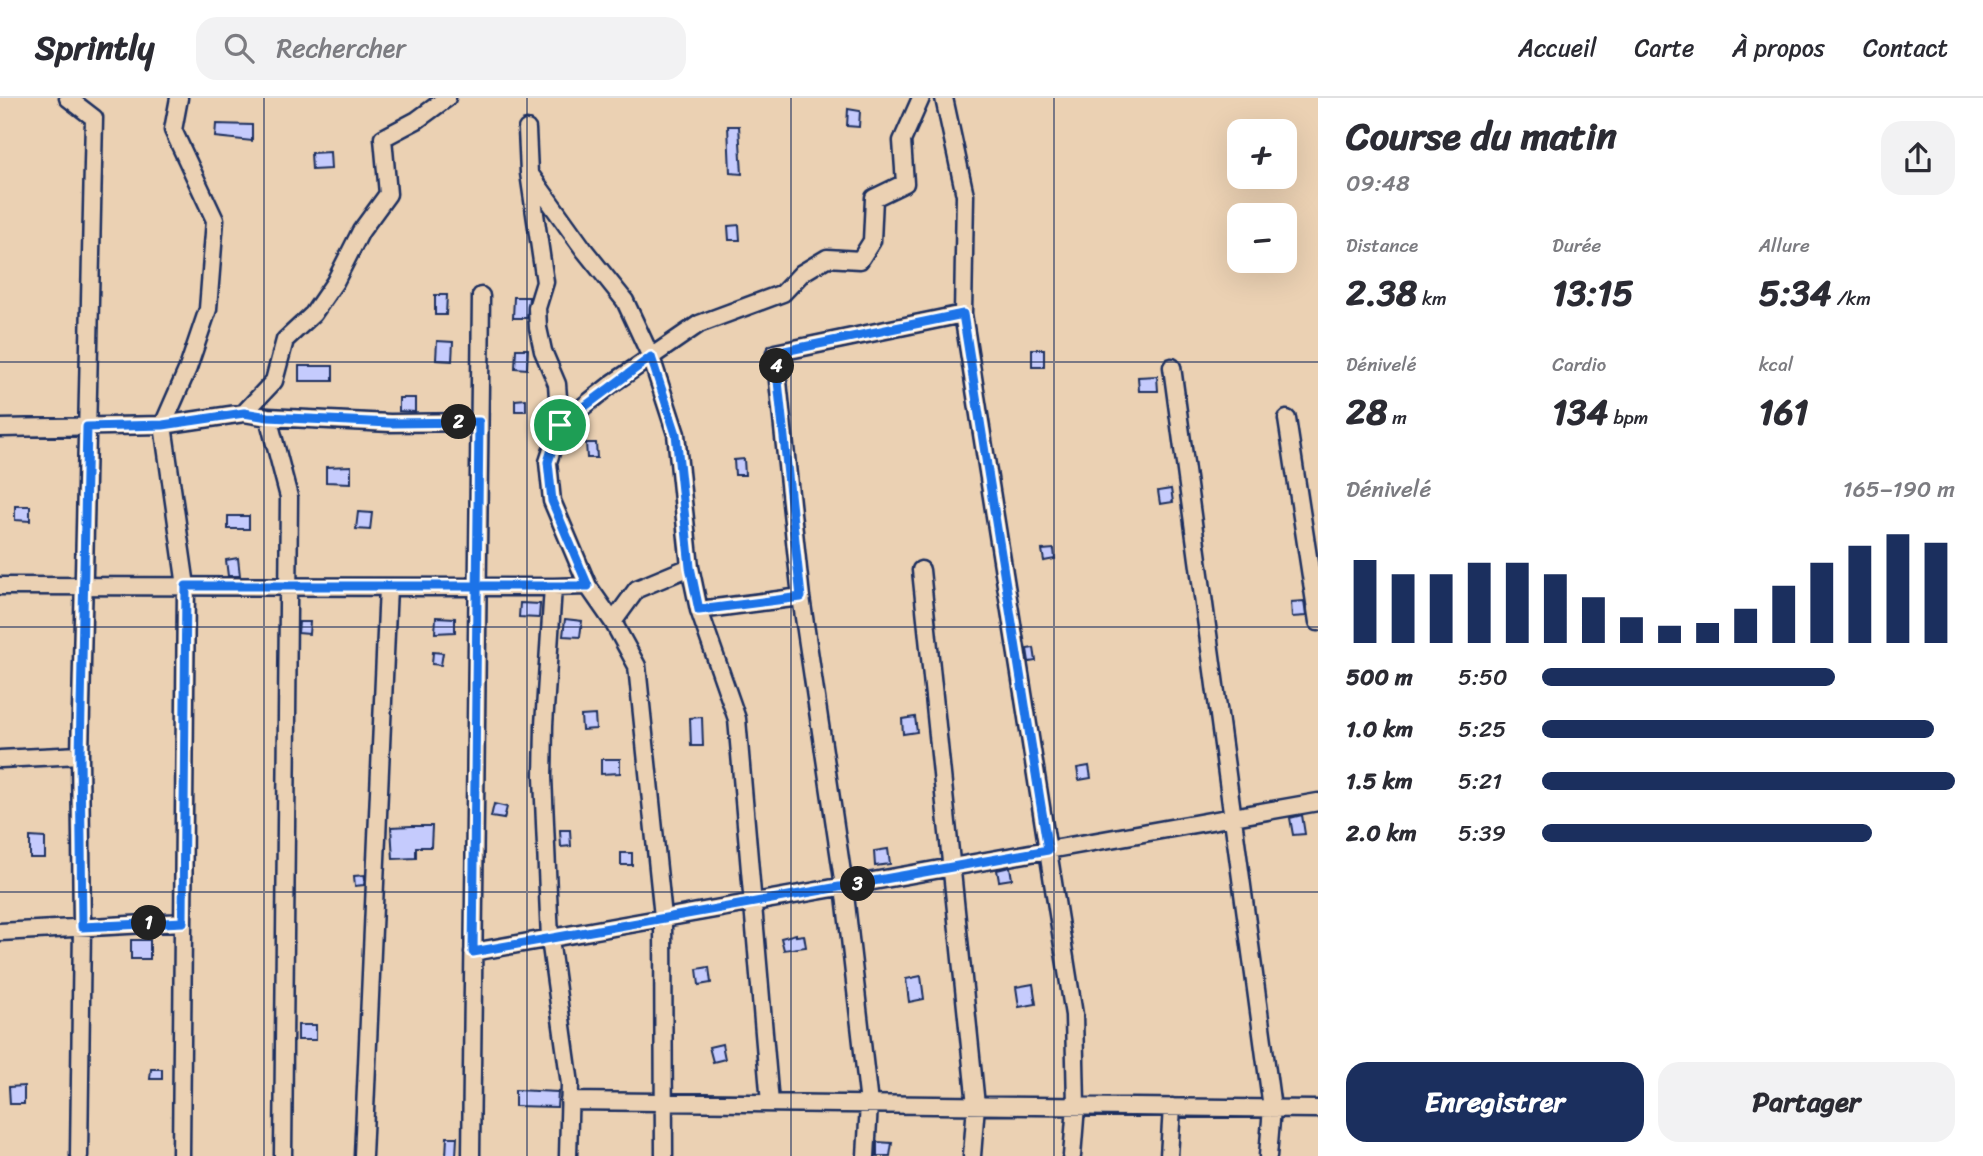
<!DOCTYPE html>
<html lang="fr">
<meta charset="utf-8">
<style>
:root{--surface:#fff;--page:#f2f2f3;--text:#2b2b33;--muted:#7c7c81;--line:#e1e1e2;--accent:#1b2f5e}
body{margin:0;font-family:Sriracha,sans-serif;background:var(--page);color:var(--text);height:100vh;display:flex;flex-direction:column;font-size:26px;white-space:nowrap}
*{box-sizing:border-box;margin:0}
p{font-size:23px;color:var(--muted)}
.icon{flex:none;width:38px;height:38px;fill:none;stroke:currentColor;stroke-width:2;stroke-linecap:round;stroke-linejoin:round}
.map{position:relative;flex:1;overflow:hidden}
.drawer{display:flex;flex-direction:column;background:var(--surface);width:665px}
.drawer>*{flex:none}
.buttons{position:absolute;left:1227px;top:21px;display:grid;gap:14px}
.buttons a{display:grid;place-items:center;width:70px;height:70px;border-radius:14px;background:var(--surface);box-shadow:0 7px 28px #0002;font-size:35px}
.pin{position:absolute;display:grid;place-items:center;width:60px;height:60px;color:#fff;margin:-30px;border:4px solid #fff;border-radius:50%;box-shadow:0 2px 7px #0007}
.km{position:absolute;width:35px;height:35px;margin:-18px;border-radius:50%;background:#222;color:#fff;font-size:19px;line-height:35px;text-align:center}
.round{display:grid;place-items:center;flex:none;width:74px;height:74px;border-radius:21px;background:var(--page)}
.headline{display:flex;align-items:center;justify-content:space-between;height:119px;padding:0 28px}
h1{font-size:38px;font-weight:800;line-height:52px}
.metrics{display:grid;grid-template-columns:repeat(3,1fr);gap:10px;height:119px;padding:7px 28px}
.metrics div{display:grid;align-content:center}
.metrics b{font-size:35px;font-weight:800}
.metrics small{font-size:19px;font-weight:400}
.metrics p{font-size:19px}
.chart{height:196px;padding:14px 28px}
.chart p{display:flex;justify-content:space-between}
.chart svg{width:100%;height:126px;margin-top:7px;stroke:var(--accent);stroke-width:6}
.button{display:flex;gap:14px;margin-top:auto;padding:14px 28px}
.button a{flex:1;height:80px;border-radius:21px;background:var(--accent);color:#fff;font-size:28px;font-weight:800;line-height:80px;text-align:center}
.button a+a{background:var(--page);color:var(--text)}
ul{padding:0 28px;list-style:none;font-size:23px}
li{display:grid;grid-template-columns:112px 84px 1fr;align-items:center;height:52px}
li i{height:18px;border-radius:9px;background:var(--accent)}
header{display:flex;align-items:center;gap:42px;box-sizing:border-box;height:98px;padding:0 35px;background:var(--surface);border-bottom:2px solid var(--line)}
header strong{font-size:33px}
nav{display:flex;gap:38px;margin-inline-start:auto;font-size:24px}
.search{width:490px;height:63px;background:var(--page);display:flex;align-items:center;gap:18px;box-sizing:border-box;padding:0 24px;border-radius:21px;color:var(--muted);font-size:26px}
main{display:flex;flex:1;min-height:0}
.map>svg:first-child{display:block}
</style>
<header>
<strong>Sprintly</strong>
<div class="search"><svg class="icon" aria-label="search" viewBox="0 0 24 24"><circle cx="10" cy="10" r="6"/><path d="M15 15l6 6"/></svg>Rechercher</div>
<nav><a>Accueil</a><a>Carte</a><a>À propos</a><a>Contact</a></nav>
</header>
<main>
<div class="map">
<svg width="1318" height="1058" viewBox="0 0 1318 1058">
<rect width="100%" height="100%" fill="#ebd1b3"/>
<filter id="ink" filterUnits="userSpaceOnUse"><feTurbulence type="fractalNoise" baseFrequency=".0143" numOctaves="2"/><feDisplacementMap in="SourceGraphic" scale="14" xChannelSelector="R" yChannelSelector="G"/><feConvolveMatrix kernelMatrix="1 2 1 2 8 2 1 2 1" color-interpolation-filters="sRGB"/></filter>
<g filter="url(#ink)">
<path fill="#c5cbfd" stroke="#1b2f5e" stroke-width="2" d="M848,11L860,13L859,29L847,28Z
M216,26L252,27V43L215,39Z
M728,28H739L742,76L730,75Z
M330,54L331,71L312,72L311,55Z
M739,127L740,142H729L728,128Z
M435,197H447L446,217H435Z
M514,199H529L527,220H513Z
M437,243L453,244L452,263L436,262Z
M516,251H528L527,271L515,270Z
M1032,251H1044V269H1032Z
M299,268H333V283H299Z
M1157,278L1158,293H1139L1138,279Z
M399,300H415V314L399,313Z
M526,301V313H515V302Z
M586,345H596L597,360H587Z
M744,361L745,377H735L734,362Z
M351,368V385L326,384V369Z
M1171,391L1173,404L1160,406L1158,393Z
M15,408H30V423L15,422Z
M358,414L372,415L370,432L356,431Z
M228,418H249V431H228Z
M1054,451L1055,461L1044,463L1042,452Z
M238,460L240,478H228L226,462Z
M1304,503L1306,518L1292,519L1291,504Z
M520,505L540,506L539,520L519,519Z
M436,519L455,520V534L435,535Z
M565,521L582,523L580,539L563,538Z
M299,524H310L309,536L298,535Z
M1034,550L1036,563L1029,564L1027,551Z
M433,554L443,555L441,567L432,566Z
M595,617L596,631L582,632L581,618Z
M702,619L703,648H691L690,620Z
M915,619L917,634L903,636L902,621Z
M601,661H620V675L601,676Z
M1089,668L1091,680L1079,682L1077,670Z
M494,706L507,709L504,721L491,719Z
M1302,717L1305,736L1293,737L1290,720Z
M412,728H432L431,749H416V760L393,761L391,729Z
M560,732H570L571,748L561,749Z
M30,739L45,740V760H30Z
M888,751L890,766L875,768L874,753Z
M621,755H632V767H621Z
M1010,769L1012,781L999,783L997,772Z
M365,777L364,787L355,788L354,778Z
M796,836V838L804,837L806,849L784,852L781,840Z
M131,842H150V861H131Z
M709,869L711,885L699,887L697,871Z
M921,878L924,901L909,904L906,881Z
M1033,886L1036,906L1019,909L1016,889Z
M298,927H316V942H298Z
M722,946L725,961L713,964L709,949Z
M151,971H162V981H150Z
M24,988V1006H10L9,989Z
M515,992L558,994L557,1009L515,1008Z
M447,1039H457L456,1058H446Z
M877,1044L892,1045L890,1058H877Z"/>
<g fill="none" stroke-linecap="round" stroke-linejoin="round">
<g stroke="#1b2f5e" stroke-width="21">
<path id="minor" d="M68,0L94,20L80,657L82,829L79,1058
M179,0L173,32L215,122L208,211L188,270L163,327L186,488L181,1058
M944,0L965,97L963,216L1074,917L1076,1008L1072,1058
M527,31L529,75L545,184L537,210L538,230L543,253L557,286L560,327L548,364L552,403L588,488L613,524L637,568L663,819L664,1058
M532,79L585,153L625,203L651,259L676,336L690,469
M1172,269L1272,1010L1268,1058
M244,315L274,283L285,242L313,216L335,184L361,133L388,96L383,40L417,22L447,0
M268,319L289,399L283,1058
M1287,321L1318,524
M560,327L613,285L699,226L783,195L802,175L827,160L860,162L872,143L874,100L905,85L902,43L921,0
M0,330L163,327L244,315L268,319L390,325L479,324
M921,472L976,1007L972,1058
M0,488L553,489L588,488
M553,489L544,627L543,679L550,841L570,986L568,1058
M699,512L801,499
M613,524L637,491L690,469L699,512L737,621L770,1005
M0,661L80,657
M0,834L183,824
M473,854L1318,704
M569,1003L1318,1011
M363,1058L388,489
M471,1058L481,198
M866,1058L869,1006L844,788L801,499L775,255L963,216
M1169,1058L1172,1009"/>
</g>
<use href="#minor" stroke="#ebd1b3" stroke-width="16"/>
</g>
</g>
<g fill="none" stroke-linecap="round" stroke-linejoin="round" filter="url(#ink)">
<g stroke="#fff" stroke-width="14">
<path id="route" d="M560,327L548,364L552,403L588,488H186L183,824L82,829L80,657L87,329L163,327L244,315L268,319L390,325L479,324C477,501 475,677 473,854L1048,752L963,216L775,255L801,499L699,512L690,469L676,336L651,259L560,327"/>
</g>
<use href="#route" stroke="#1a73e8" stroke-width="9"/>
</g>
<path fill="none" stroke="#1b2f5e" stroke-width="2" stroke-opacity="0.55" d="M264,0V1058M527,0V1058M791,0V1058M1054,0V1058M0,264H1318M0,529H1318M0,794H1318"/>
</svg>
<div class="buttons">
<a>+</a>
<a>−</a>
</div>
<div class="pin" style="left:560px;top:327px;background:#1e9e55"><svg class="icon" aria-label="arrive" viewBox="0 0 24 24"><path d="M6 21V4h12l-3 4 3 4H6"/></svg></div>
<b class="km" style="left:149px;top:825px">1</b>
<b class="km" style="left:459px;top:324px">2</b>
<b class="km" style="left:858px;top:786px">3</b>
<b class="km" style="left:777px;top:268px">4</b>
</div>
<section class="drawer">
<div class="headline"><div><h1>Course du matin</h1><p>09:48</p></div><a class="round"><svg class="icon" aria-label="share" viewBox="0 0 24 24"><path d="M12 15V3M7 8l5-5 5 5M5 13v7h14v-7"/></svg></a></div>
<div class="metrics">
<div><p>Distance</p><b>2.38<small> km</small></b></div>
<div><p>Durée</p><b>13:15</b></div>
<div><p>Allure</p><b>5:34<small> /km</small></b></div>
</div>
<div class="metrics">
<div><p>Dénivelé</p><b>28<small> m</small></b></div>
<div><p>Cardio</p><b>134<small> bpm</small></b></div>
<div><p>kcal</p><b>161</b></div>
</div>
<div class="chart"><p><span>Dénivelé</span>165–190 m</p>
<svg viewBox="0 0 160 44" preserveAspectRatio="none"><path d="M5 44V15M15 44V20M25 44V20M35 44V16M45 44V16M55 44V20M65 44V28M75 44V35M85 44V38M95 44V37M105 44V32M115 44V24M125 44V16M135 44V10M145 44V6M155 44V9"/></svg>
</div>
<ul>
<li><b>500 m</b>5:50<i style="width:71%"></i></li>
<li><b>1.0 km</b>5:25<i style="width:95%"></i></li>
<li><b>1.5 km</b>5:21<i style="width:100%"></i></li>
<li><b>2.0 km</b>5:39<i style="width:80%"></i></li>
</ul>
<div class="button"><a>Enregistrer</a><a>Partager</a></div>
</section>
</main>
